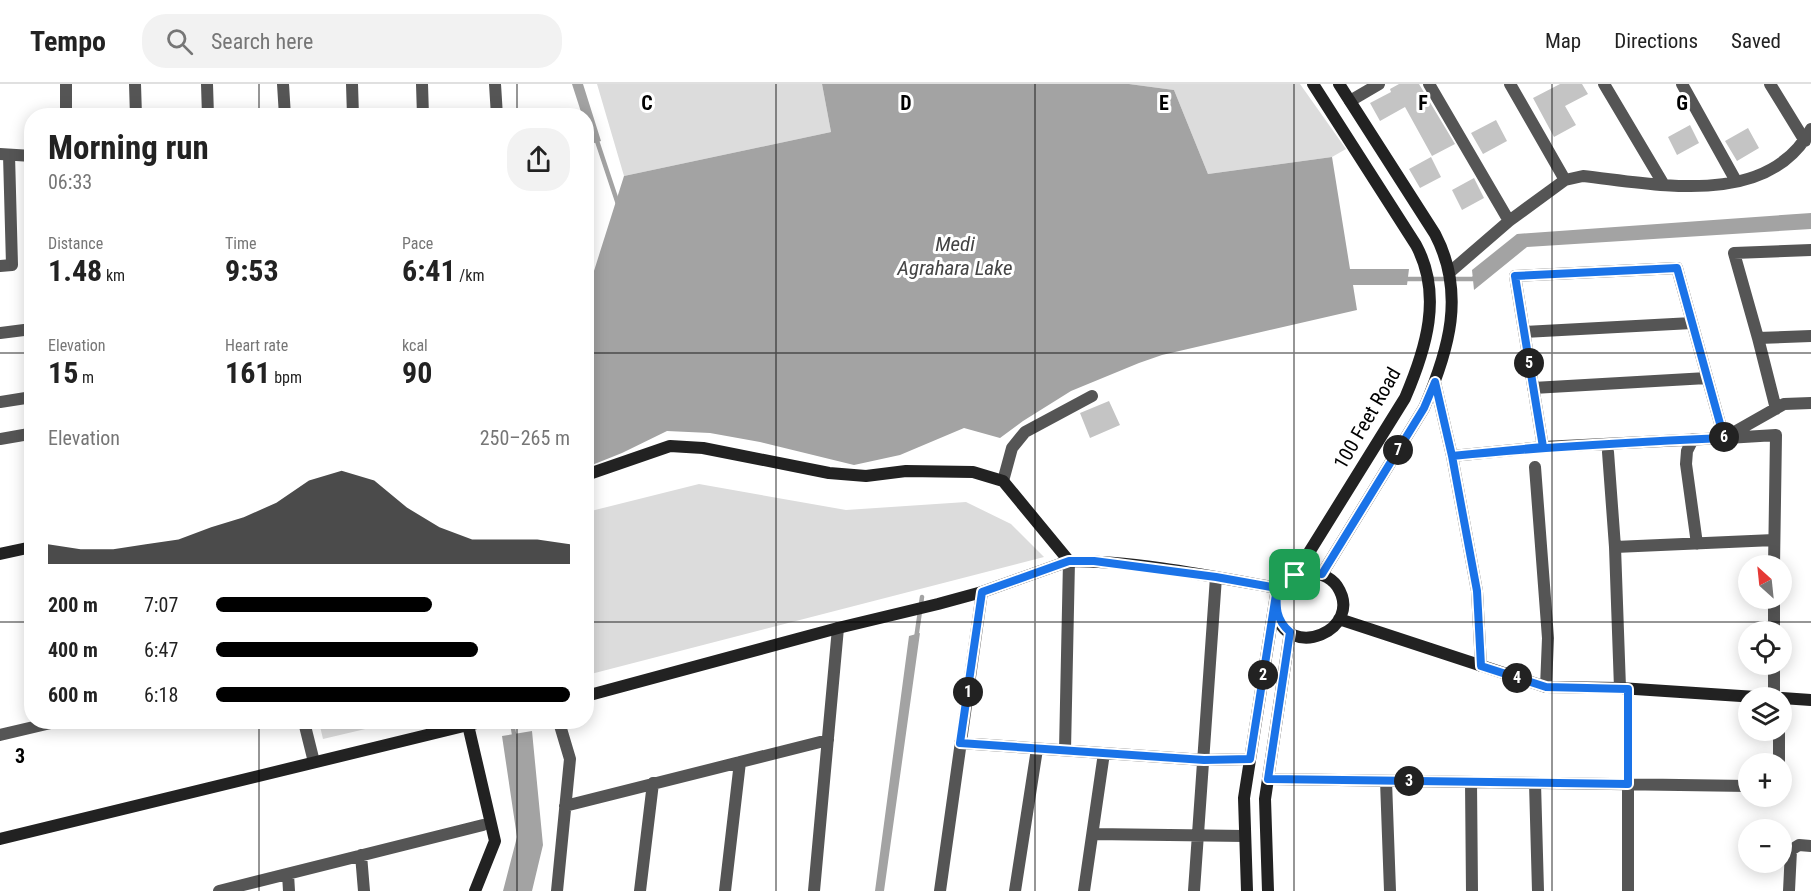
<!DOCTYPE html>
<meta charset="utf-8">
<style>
:root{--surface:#fff;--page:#f2f2f2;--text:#222;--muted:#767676;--line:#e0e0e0;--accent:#000}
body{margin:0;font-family:"Roboto Condensed",sans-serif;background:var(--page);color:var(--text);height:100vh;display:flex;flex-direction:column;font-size:22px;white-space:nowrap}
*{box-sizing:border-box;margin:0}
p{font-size:20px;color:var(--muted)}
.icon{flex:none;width:33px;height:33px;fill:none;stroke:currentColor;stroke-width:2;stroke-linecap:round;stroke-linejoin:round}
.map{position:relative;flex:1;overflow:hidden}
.side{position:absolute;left:24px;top:24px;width:570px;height:621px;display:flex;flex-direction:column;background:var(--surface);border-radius:24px;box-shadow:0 3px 15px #0003}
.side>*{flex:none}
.needle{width:39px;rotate:333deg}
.buttons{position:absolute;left:1738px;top:471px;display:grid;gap:12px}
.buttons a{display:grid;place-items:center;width:54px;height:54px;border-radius:50%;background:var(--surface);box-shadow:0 3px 15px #0003;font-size:30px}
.pin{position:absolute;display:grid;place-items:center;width:51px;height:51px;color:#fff;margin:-26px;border-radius:12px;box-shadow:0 3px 9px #0006}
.km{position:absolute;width:30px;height:30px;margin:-15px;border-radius:50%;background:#222;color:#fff;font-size:16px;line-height:30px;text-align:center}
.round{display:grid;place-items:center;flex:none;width:63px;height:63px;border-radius:24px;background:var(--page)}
.summary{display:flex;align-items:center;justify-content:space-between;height:102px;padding:0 24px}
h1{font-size:33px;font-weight:700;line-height:45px}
.metrics{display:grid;grid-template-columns:repeat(3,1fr);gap:9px;height:102px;padding:6px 24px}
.metrics div{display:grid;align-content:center}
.metrics b{font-size:30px;font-weight:700}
.metrics small{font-size:16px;font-weight:400}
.metrics p{font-size:16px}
.chart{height:168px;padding:12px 24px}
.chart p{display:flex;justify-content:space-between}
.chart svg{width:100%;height:108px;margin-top:6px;fill:var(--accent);opacity:.7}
ul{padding:0 24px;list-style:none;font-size:20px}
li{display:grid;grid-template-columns:96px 72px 1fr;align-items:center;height:45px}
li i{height:15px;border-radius:8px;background:var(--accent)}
header{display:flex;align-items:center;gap:36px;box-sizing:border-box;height:84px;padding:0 30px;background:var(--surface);border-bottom:2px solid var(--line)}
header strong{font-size:28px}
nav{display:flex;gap:33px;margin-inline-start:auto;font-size:21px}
.search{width:420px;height:54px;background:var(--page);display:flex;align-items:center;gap:15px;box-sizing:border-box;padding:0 21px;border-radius:24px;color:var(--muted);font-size:22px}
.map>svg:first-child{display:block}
</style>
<header>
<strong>Tempo</strong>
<div class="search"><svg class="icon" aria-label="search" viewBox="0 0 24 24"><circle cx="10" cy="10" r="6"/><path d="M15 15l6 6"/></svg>Search here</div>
<nav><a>Map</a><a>Directions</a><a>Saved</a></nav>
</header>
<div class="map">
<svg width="1811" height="807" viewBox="0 0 1811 807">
<rect width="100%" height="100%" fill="#fff"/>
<path fill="#dcdcdc" d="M597,0H822L831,48L624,92Z
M1129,0H1300L1346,65L1332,73L1208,90L1174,6Z
M699,400L846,426L966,418L1011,440L1044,473L587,591V428Z
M319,638H395L323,655Z"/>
<path fill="#a3a3a3" d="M572,0H583L601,57L591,60L587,45L586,32L582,31Z
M822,0H1129L1174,6L1208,90L1332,73L1350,185H1409L1407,201H1353L1357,226L1162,271L1139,279L1071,307L1023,337L1000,354L964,344L900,371L854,381L760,358L710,349L667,347L622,369L587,383V209L624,92L831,48Z
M1811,129V145L1527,163L1474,206L1472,186L1517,150Z
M920,549L884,807H875L909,552Z
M532,647L543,761L532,807H503L517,753L502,652Z"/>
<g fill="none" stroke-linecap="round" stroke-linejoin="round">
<path stroke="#a3a3a3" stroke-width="4.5" d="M596,54L618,120
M1403,195H1473L1475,193
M916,555L922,513
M512,638L515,656"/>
</g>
<path fill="#c4c4c4" d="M1399,0H1419L1455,60L1432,72L1405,23L1380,37L1370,19L1391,8L1390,5Z
M1560,0H1582L1588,10L1565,22L1576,41L1554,53L1533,14Z
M1496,36L1507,57L1483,70L1471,49Z
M1690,41L1699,59L1677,71L1668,53Z
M1748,44L1759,64L1737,77L1725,57Z
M1431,73L1441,93L1420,104L1409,85Z
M1474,94L1484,114L1462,126L1452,106Z
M1109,317L1120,341L1090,354L1080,329Z"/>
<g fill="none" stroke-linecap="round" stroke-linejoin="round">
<path stroke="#555" stroke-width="12" d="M66,0V32
M135,0L136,32
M207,0L208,32
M283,0L285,32
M352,0L353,32
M422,0L423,32
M495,0L497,32
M1429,0L1509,137
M1510,0L1565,96
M1604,0L1664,101
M1682,0L1736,97
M1770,0L1805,57
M1350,17L1379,0
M0,70L32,72
M0,182L12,181L9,71
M1450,188L1509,137L1565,96L1583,92C1657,100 1768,125 1811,45
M1524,248L1692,239
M0,249L32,245
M1758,254L1811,252
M1435,298L1452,372L1477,507L1481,582
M1533,304L1707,294
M0,318L32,313
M1776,325L1758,254L1734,169L1811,166
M1727,354L1776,351L1774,482
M0,355L29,350
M1543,363L1515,192L1677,184L1724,354
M1608,368L1615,463L1620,604
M1452,372L1543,363L1724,354L1784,320L1811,319
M1535,383L1548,554L1546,603
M1003,397L1012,364L1025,348L1092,312
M1697,460L1686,380L1687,367L1693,355H1698
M1615,463L1774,456
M1774,548V514
M1628,605V807
M1774,614V580
M304,638L314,678
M1779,646V680
M0,651L55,638
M960,659L1204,676L1250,675
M1065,666L1069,477
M1268,695L1749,702
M1386,697L1390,807
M1471,698L1472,807
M1535,699L1538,807
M565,722L828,656
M1093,750L1245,752
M361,771L364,807
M288,790L289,807
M219,807L483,741
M557,807L570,675L559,638
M640,807L653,699
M725,807L740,678
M814,807L838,544
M940,807L982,508
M1015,807L1037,665
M1084,807L1104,669
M1194,807L1216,493
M1789,807L1791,766L1799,761L1811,762"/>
<path stroke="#222" stroke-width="12" d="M586,391L670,362L703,364L829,389L866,392L906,387L973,388L1003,397L1069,477C1137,477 1210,492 1277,504L1244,714L1247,807
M0,470L32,463
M1304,488C1317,488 1329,491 1337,502C1366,546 1286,579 1276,527C1275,520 1276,511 1277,504L1295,491Z
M1322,490L1424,324C1449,266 1466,209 1435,150L1339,0
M1295,491L1405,314C1426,265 1443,211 1416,161L1313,0
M1339,535L1546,603L1620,604L1771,614
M586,612L838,544L938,520L982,508L1069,477
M1782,614L1811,616
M468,641L482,638
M0,755L468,641L495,757L475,807
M1268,807L1265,715L1290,548"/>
</g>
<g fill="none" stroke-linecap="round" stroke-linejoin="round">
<g stroke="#fff" stroke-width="12">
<path id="route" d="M1295,491L1277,504L1216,493L1094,477H1069L982,508L960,659L1204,676L1250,675L1277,504C1276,522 1275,535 1290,548L1268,695L1628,700V605L1546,603L1481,582L1477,507L1452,372L1543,363L1515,192L1677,184L1724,354C1633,358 1542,363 1452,372L1435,298L1424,324L1322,490L1304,488L1295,491"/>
</g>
<use href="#route" stroke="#1a73e8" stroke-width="8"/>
</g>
<path fill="none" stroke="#000" stroke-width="1.5" stroke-opacity="0.55" d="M259,0V32M517,0V32M776,0V807M1035,0V807M1294,0V807M1552,0V807M0,269H32M586,269H1811M0,538H32M586,538H1811M259,638V807M517,638V807"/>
<g text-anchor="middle" stroke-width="6" stroke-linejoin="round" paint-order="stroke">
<g font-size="20" fill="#000" stroke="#fff">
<text transform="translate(1367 334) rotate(-60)" y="7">100 Feet Road</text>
</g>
<g font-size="21" font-style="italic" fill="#444" stroke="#fff">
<text x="955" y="167">Medi<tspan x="955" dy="24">Agrahara Lake</tspan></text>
</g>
</g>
<g font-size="20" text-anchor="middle" font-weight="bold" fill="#000" stroke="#fff" stroke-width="6" stroke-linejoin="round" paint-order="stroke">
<text x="647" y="26">C</text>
<text x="906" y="26">D</text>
<text x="1164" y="26">E</text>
<text x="1423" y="26">F</text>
<text x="1682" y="26">G</text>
<text x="20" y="679">3</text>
</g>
</svg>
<div class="buttons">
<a><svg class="needle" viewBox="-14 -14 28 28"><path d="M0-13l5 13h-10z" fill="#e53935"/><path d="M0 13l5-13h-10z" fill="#767676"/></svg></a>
<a><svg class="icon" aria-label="locate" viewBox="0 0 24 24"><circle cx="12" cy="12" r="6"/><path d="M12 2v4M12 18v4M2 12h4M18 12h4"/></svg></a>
<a><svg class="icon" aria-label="layers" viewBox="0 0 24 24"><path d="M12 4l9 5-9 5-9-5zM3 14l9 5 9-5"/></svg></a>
<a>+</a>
<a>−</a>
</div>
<div class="pin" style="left:1295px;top:491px;background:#1e9e55"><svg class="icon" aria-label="arrive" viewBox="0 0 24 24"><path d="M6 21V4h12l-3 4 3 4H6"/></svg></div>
<b class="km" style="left:968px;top:608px">1</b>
<b class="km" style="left:1263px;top:591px">2</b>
<b class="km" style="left:1409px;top:697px">3</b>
<b class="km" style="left:1517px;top:594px">4</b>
<b class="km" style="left:1529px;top:279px">5</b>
<b class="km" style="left:1724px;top:353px">6</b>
<b class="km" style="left:1398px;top:366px">7</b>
<section class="side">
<div class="summary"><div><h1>Morning run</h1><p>06:33</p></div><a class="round"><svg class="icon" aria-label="share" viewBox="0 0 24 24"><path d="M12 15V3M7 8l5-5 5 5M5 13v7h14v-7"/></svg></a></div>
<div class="metrics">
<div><p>Distance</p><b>1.48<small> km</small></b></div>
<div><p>Time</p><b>9:53</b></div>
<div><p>Pace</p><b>6:41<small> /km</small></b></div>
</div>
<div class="metrics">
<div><p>Elevation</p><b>15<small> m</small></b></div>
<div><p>Heart rate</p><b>161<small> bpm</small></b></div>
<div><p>kcal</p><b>90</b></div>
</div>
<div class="chart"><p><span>Elevation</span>250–265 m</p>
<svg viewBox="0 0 160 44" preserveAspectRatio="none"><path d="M0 44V36L10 38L20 38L30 36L40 34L50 29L60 25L70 19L80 10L90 6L100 10L110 21L120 29L130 34L140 34L150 34L160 36V44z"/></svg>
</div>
<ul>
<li><b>200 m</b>7:07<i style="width:61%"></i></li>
<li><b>400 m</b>6:47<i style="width:74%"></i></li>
<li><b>600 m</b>6:18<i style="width:100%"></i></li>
</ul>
</section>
</div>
